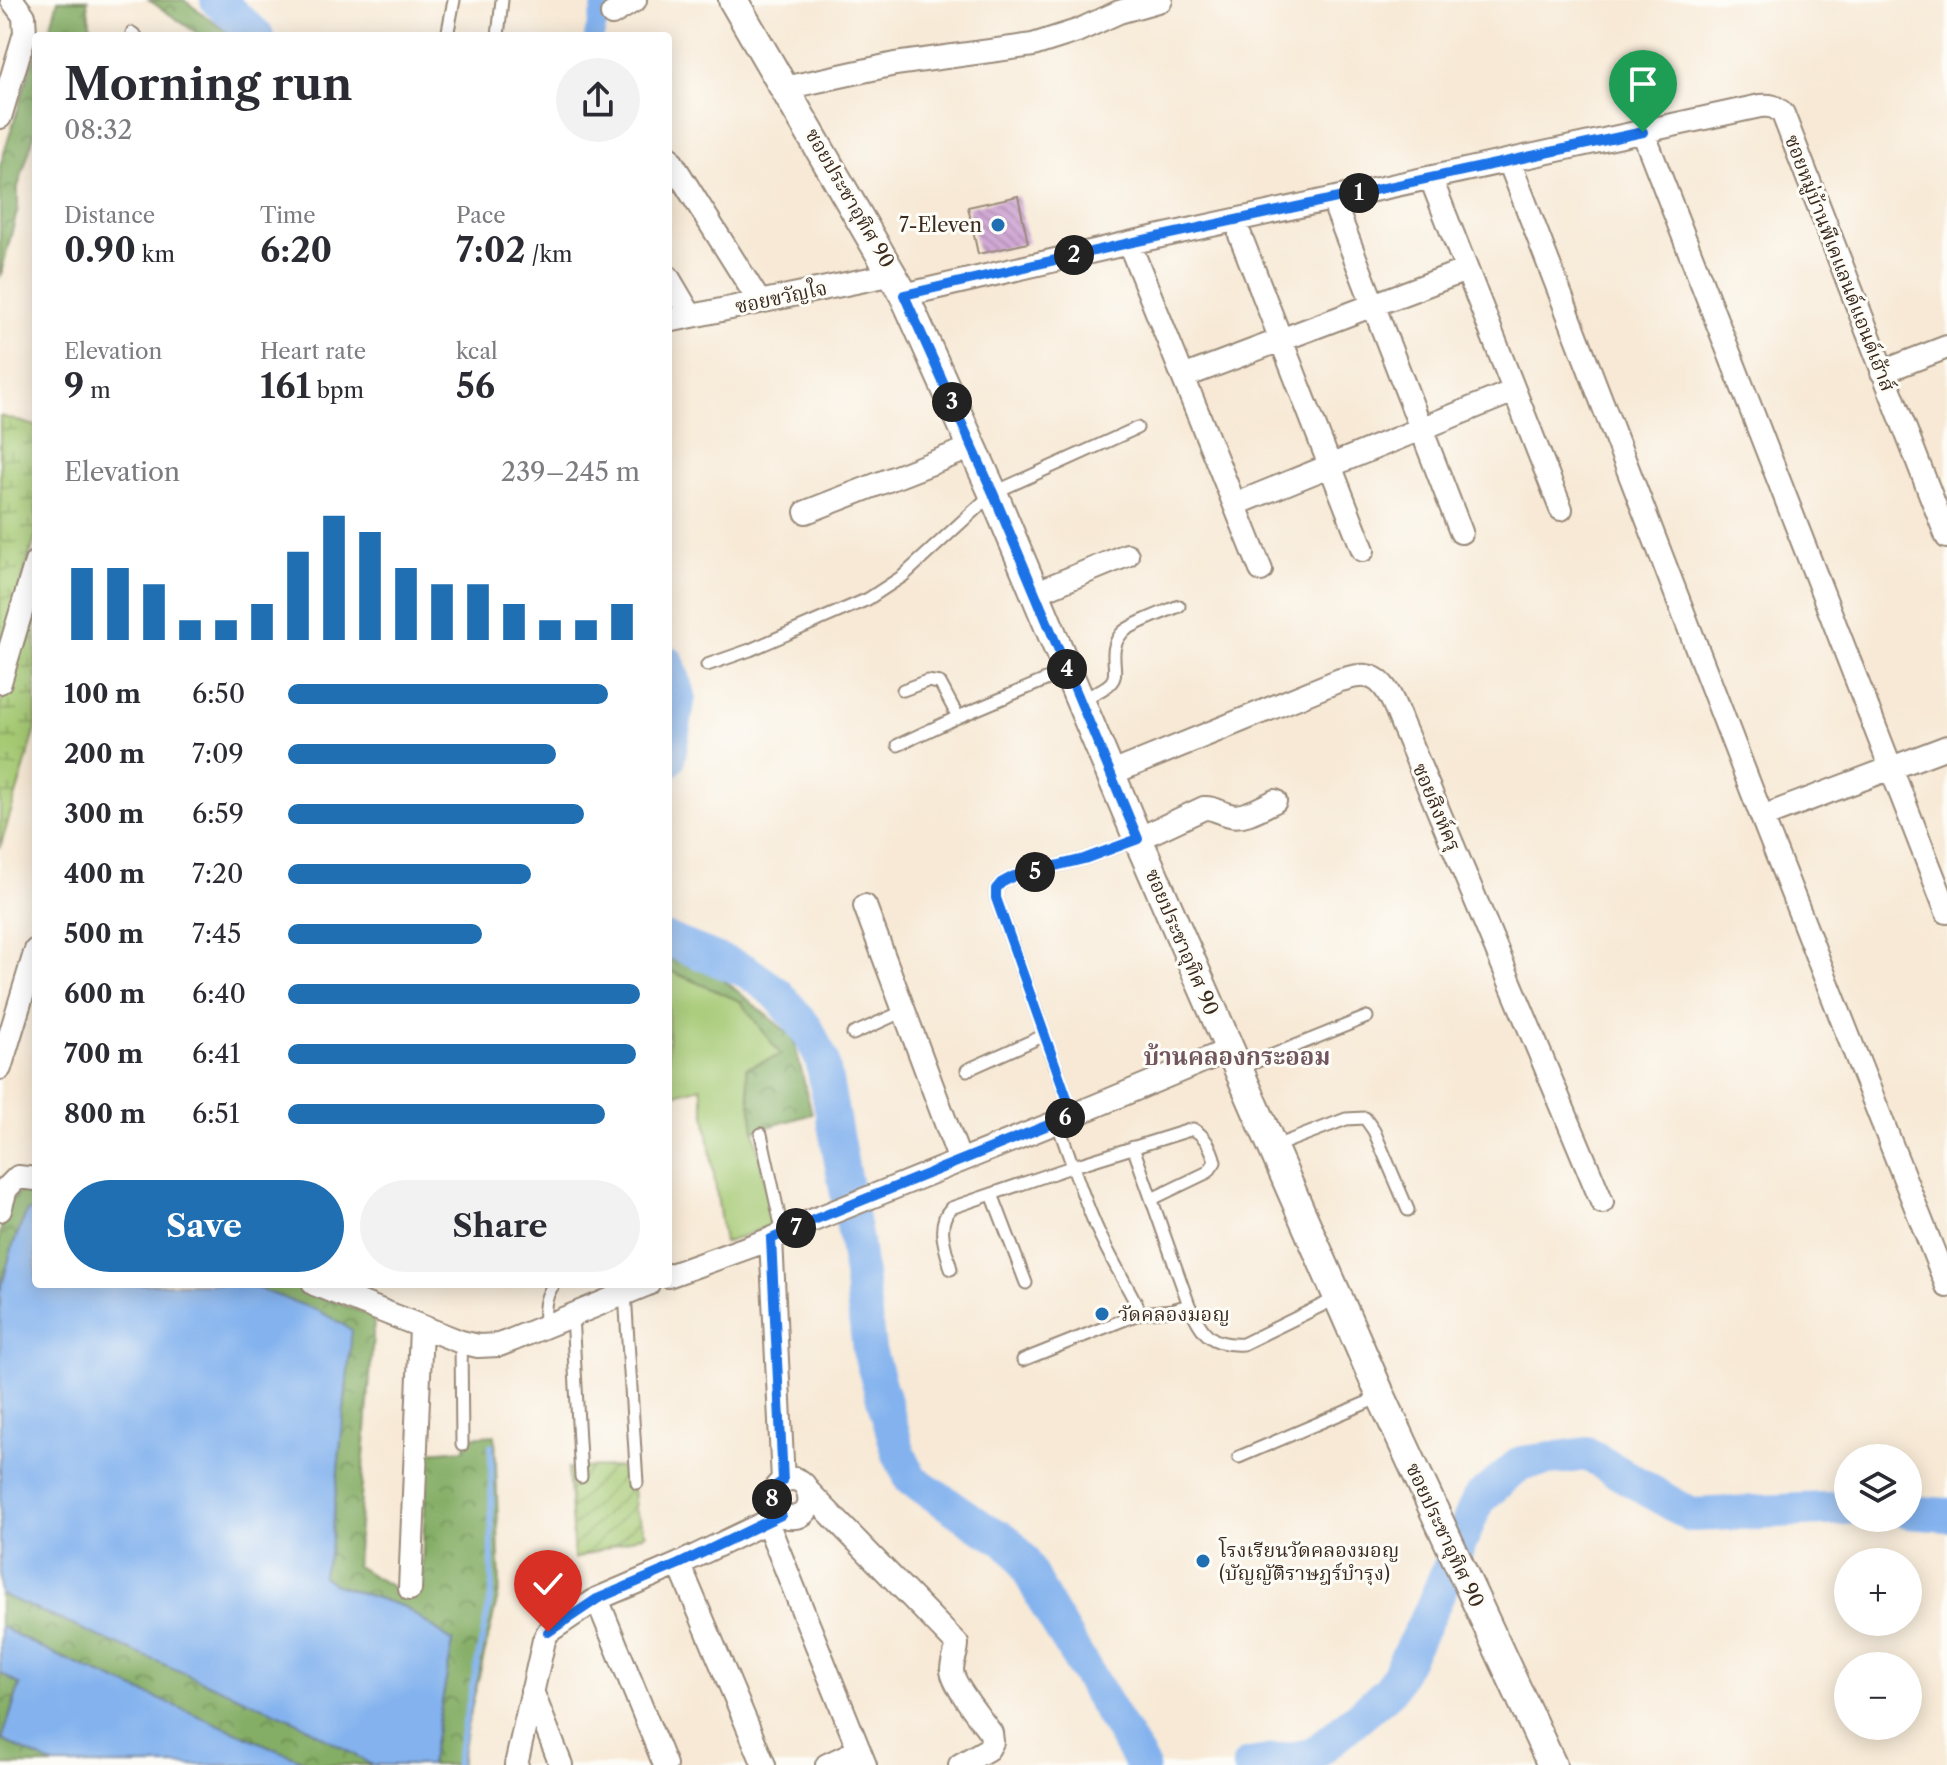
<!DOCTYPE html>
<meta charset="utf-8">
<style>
:root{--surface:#fff;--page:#f2f2f3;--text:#2b2b33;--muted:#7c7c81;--accent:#1f6fb2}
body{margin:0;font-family:"Libre Caslon Text","Noto Serif Thai",serif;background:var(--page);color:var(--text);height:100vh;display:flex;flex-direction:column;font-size:30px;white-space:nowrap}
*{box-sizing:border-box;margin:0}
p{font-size:26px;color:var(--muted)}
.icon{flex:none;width:44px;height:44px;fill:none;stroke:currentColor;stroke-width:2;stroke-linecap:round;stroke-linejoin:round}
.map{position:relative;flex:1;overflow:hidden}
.details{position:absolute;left:32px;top:32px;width:640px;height:1256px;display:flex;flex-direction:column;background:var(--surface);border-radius:8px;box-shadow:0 4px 20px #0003}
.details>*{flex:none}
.tools{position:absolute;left:1834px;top:1444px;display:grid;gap:16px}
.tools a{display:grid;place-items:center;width:88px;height:88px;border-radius:50%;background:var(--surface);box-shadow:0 4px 20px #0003;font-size:40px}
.pin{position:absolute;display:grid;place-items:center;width:68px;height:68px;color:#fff;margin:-82px -34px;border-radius:50% 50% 50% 0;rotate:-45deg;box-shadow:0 0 8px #0007}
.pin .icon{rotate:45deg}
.km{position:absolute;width:40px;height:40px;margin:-20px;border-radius:50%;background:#222;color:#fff;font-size:22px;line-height:40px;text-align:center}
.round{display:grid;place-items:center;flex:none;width:84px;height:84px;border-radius:42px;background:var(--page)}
.overview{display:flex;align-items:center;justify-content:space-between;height:136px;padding:0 32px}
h1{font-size:44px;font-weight:700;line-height:60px}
.stats{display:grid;grid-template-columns:repeat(3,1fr);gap:12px;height:136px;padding:8px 32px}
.stats div{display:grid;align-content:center}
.stats b{font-size:34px;font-weight:700}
.stats small{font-size:22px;font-weight:400}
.stats p{font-size:22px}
.chart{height:224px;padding:16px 32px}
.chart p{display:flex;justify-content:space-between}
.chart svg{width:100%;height:144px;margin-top:8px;stroke:var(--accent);stroke-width:6}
.cta{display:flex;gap:16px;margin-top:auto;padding:16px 32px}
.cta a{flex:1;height:92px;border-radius:48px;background:var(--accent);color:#fff;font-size:32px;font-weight:700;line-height:92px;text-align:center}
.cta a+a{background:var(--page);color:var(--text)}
ul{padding:0 32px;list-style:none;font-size:26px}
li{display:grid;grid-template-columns:128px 96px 1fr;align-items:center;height:60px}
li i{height:20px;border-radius:10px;background:var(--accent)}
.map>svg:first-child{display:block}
</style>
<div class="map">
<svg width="1947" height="1765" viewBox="0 0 1947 1765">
<defs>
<pattern id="forest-crowns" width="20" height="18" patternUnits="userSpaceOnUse" patternTransform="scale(2)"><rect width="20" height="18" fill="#84ad65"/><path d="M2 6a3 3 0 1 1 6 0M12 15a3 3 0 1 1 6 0" fill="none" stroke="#6d8d53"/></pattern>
<pattern id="wetland-marsh" width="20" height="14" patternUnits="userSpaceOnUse" patternTransform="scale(2)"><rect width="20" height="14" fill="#a5c973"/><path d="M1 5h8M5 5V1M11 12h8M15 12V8" fill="none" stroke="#88a35e"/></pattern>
<pattern id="garden-furrows" width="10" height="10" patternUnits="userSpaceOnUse" patternTransform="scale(2)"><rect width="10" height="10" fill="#a5c973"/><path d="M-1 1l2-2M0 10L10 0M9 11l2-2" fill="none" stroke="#88a35e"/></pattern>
<pattern id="building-back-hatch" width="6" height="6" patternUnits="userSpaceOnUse" patternTransform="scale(2)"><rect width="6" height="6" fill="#d1a9d5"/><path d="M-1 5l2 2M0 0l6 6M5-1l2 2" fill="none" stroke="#ab8aac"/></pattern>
</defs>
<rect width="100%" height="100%" fill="#fdfcf7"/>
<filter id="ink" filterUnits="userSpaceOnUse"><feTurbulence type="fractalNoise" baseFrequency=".0125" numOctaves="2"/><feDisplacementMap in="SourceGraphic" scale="16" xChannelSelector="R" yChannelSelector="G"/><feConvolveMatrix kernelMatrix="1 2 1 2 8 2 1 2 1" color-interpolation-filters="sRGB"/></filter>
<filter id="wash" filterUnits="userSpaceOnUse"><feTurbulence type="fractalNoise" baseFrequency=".006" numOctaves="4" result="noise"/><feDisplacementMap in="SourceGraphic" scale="32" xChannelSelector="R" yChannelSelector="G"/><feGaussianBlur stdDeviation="1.8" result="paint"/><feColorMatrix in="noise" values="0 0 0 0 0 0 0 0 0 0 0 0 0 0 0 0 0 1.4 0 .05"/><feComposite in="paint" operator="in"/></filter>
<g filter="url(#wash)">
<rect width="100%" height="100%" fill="#f7e9d5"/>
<path fill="#a5c973" stroke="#707a48" stroke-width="2" d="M668,970L740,1001L782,1055L746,1068L754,1131L774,1224L724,1243L701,1087L668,1096Z"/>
<path fill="url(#forest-crowns)" stroke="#606c42" stroke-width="2" d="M58,0H88L87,3L91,29L113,36H48Z
M149,0H184L232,36H201Z
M36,50V129L18,187V208L0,278V166Z
M668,958L719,976L793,1037L812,1114L754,1131L746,1068L781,1055L740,1001L668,970Z
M23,1189H36V1211H27L13,1245L0,1292V1234L8,1203Z
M246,1284H291L369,1315L374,1322L356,1566L396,1589L421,1593L427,1452L465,1449L466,1437L495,1435L500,1588L466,1731L460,1765H430L453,1642L404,1607L336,1585L322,1576L330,1550L350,1352Z
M0,1594L297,1721L372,1765H313L49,1652L0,1626Z
M0,1673L20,1684L2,1740L54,1765H0Z"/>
<path fill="url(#wetland-marsh)" stroke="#707a48" stroke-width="2" d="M0,416L36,426V535L0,654Z
M36,585V729L0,848V706Z"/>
<path fill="url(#garden-furrows)" stroke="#707a48" stroke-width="2" d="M631,1467L635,1510L646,1534L574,1559L568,1468Z"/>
<path fill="#83b2ee" stroke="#5f6e86" stroke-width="2" d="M27,1211H36V1284H246L319,1311L352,1330L330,1550L322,1576L336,1585L404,1607L453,1642L430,1765H372L296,1721L0,1594V1292L13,1245Z
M0,1626L49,1652L313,1765H54L2,1740L20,1685L0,1673Z"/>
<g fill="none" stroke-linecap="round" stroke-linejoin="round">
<path stroke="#83b2ee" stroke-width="6" d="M456,1765L492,1591L491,1446"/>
<path stroke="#83b2ee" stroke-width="20" d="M594,36L604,0"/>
<path stroke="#83b2ee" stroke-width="34" d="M217,0L257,36
M668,663L679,696L668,760
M668,940L746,971L777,993L807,1029L822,1060L856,1241L869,1350L899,1454L911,1479L983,1528L1006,1540L1022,1558L1048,1608L1142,1765
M1908,1512L1947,1515
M1249,1765L1313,1755L1390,1690L1432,1608L1478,1500L1521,1463L1587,1454L1691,1515L1848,1508"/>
</g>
<g id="blocks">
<path fill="url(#building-back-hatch)" d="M1018,196L1028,243L978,254L968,207Z"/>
</g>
</g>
<g filter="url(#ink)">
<use href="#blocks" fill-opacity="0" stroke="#998a7a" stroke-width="2"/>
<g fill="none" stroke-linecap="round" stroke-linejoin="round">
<g stroke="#998a7a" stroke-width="15">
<path id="service" d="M132,33L136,36
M447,36L454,0
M498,36L502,0
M707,665L750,650L868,599L903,576L993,493L1137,428
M903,690L927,681L940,683L958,717
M1080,701C1088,696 1108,688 1112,681C1120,671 1106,651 1122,633C1131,624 1165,612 1179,606
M898,745L958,717L1067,671
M853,1034L904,1011
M1238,1069L1367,1017
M967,1070L1045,1035
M1073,1115L996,898V889L1001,883L1014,876L1084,859L1138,839
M1057,1122C1069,1154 1079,1186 1092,1217C1105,1250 1125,1281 1141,1313L1172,1310L1189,1305C1203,1333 1209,1346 1243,1344L1337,1298
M761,1134L783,1234
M1133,1147L1189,1305
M1273,1147L1346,1119L1365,1118L1374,1131L1408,1210
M992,1194L1026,1283
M951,1269C946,1249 935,1225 951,1208L1074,1166L1193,1129C1205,1136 1212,1149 1215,1162L1208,1172L1152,1199
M625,1293L637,1483
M572,1315L581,1477
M545,1326C544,1309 544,1298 554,1284
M461,1342L462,1445
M1023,1360L1141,1313
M1239,1457L1380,1397"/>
</g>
<g stroke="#998a7a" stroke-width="26">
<path id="minor" d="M612,14L635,0
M785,88L895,64L1033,45L1077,31L1119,12L1161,0
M0,117L25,33L24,16L12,0
M1643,132L1947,912
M668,156L759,301
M1509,161L1762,817L1947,1286
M1435,189L1561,509
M1337,211L1461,532
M1240,235L1363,550
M1129,243L1261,570
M668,277L691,316
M904,295L1129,243L1760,106C1770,105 1776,106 1783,114L1947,537
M668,321L894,274
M1882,372L1947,347
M1183,377L1466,270
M1236,504L1514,391
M806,512L973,447
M1035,593L1127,555
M0,682L36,562
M1110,774L1340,680C1349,678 1357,675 1366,676C1389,678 1397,714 1405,731L1602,1202
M1762,817L1947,747
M1138,839L1204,808C1214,807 1220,813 1230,815C1244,819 1262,807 1275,801
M865,906L960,1161
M0,1068L36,950
M0,1210L6,1189L18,1177L36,1179
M771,1239L783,1481
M668,1276L771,1239L811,1221L1057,1122L1229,1050
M314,1284L461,1342L478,1346L499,1345L512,1340L648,1284
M810,1493L957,1644C957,1653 952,1661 952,1670C952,1683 982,1721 991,1733L992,1742L988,1749L960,1765
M767,1522L865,1765
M679,1564L764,1765
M410,1589L421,1328
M597,1599L665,1765
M532,1691L561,1765
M516,1765L544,1640L548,1632L597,1599L679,1564L781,1515C824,1530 813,1464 782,1482C773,1487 772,1495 773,1505L781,1515
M827,1765L859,1750"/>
</g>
<g stroke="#998a7a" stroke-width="32">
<path id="tertiary" d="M733,0L904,295L993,493L1138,839L1381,1396L1552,1765"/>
</g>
<use href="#service" stroke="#fff" stroke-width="11"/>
<use href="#minor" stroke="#fff" stroke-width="22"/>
<use href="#tertiary" stroke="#fff" stroke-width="28"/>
</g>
</g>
<g fill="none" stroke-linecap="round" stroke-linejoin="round" filter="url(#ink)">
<g stroke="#fff" stroke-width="16">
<path id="route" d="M548,1632L597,1599L679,1564L781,1515L776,1511L772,1498L777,1485L783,1481L771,1239L811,1221L1073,1115L996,898V889L1001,883L1014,876L1084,859L1138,839L993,493L904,295L1129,243L1643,132"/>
</g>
<use href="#route" stroke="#1a73e8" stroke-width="10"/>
</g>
<g fill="#1f6fb2" stroke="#fdfcf7" stroke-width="3">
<circle cx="998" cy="225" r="8"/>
<circle cx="1102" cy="1314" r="8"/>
<circle cx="1203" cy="1561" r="8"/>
</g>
<g text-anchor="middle" stroke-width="6" stroke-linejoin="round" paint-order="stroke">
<g font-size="20" fill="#3b2a1e" stroke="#fdfcf7">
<text transform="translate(850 198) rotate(60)" y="7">ซอยประชาอุทิศ 90</text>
<text transform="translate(1840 263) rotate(69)" y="7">ซอยหมู่บ้านพีเคแลนด์แอนด์เฮ้าส์</text>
<text transform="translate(781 297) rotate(-12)" y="7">ซอยขวัญใจ</text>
<text transform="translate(1437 807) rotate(67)" y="7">ซอยสิงห์ครุ</text>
<text transform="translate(1182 942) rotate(67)" y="7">ซอยประชาอุทิศ 90</text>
<text transform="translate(1445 1535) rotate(65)" y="7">ซอยประชาอุทิศ 90</text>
</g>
<g font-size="20" fill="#3b2a1e" stroke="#fdfcf7" text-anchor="start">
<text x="982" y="232" text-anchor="end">7-Eleven</text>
<text x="1118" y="1321">วัดคลองมอญ</text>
<text x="1219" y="1557">โรงเรียนวัดคลองมอญ<tspan x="1219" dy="23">(บัญญัติราษฎร์บำรุง)</tspan></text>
</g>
<g font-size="24" font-weight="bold" fill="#70565e" stroke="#fdfcf7">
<text x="1237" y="1065">บ้านคลองกระออม</text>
</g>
</g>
</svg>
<div class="tools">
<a><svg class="icon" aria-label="layers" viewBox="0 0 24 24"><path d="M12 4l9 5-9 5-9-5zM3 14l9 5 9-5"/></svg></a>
<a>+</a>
<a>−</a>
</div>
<div class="pin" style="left:1643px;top:132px;background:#1e9e55"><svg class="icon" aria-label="arrive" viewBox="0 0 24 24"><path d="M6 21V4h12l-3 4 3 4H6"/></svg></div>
<div class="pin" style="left:548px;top:1632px;background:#d93025"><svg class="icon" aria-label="check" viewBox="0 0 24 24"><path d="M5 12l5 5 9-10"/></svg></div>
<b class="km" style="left:1359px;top:193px">1</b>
<b class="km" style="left:1074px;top:255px">2</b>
<b class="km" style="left:952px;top:402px">3</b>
<b class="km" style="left:1067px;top:669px">4</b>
<b class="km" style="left:1035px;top:872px">5</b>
<b class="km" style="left:1065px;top:1118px">6</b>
<b class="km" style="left:796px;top:1228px">7</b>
<b class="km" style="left:772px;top:1499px">8</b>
<section class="details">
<div class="overview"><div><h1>Morning run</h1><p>08:32</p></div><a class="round"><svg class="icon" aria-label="share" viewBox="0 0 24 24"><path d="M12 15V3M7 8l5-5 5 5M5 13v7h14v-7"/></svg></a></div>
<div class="stats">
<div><p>Distance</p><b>0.90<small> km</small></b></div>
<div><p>Time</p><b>6:20</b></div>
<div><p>Pace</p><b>7:02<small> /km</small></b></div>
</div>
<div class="stats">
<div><p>Elevation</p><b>9<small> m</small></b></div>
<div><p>Heart rate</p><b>161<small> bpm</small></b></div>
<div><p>kcal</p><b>56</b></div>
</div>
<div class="chart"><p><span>Elevation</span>239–245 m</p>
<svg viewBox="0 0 160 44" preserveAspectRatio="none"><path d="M5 44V22M15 44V22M25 44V27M35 44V38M45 44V38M55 44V33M65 44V17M75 44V6M85 44V11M95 44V22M105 44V27M115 44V27M125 44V33M135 44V38M145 44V38M155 44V33"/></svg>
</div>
<ul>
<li><b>100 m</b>6:50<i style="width:91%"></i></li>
<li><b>200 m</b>7:09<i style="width:76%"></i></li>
<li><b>300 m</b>6:59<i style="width:84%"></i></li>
<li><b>400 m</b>7:20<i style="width:69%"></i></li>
<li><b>500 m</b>7:45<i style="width:55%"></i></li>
<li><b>600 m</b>6:40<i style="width:100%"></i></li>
<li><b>700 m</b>6:41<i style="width:99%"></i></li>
<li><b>800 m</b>6:51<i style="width:90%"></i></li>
</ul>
<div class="cta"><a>Save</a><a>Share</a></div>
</section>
</div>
